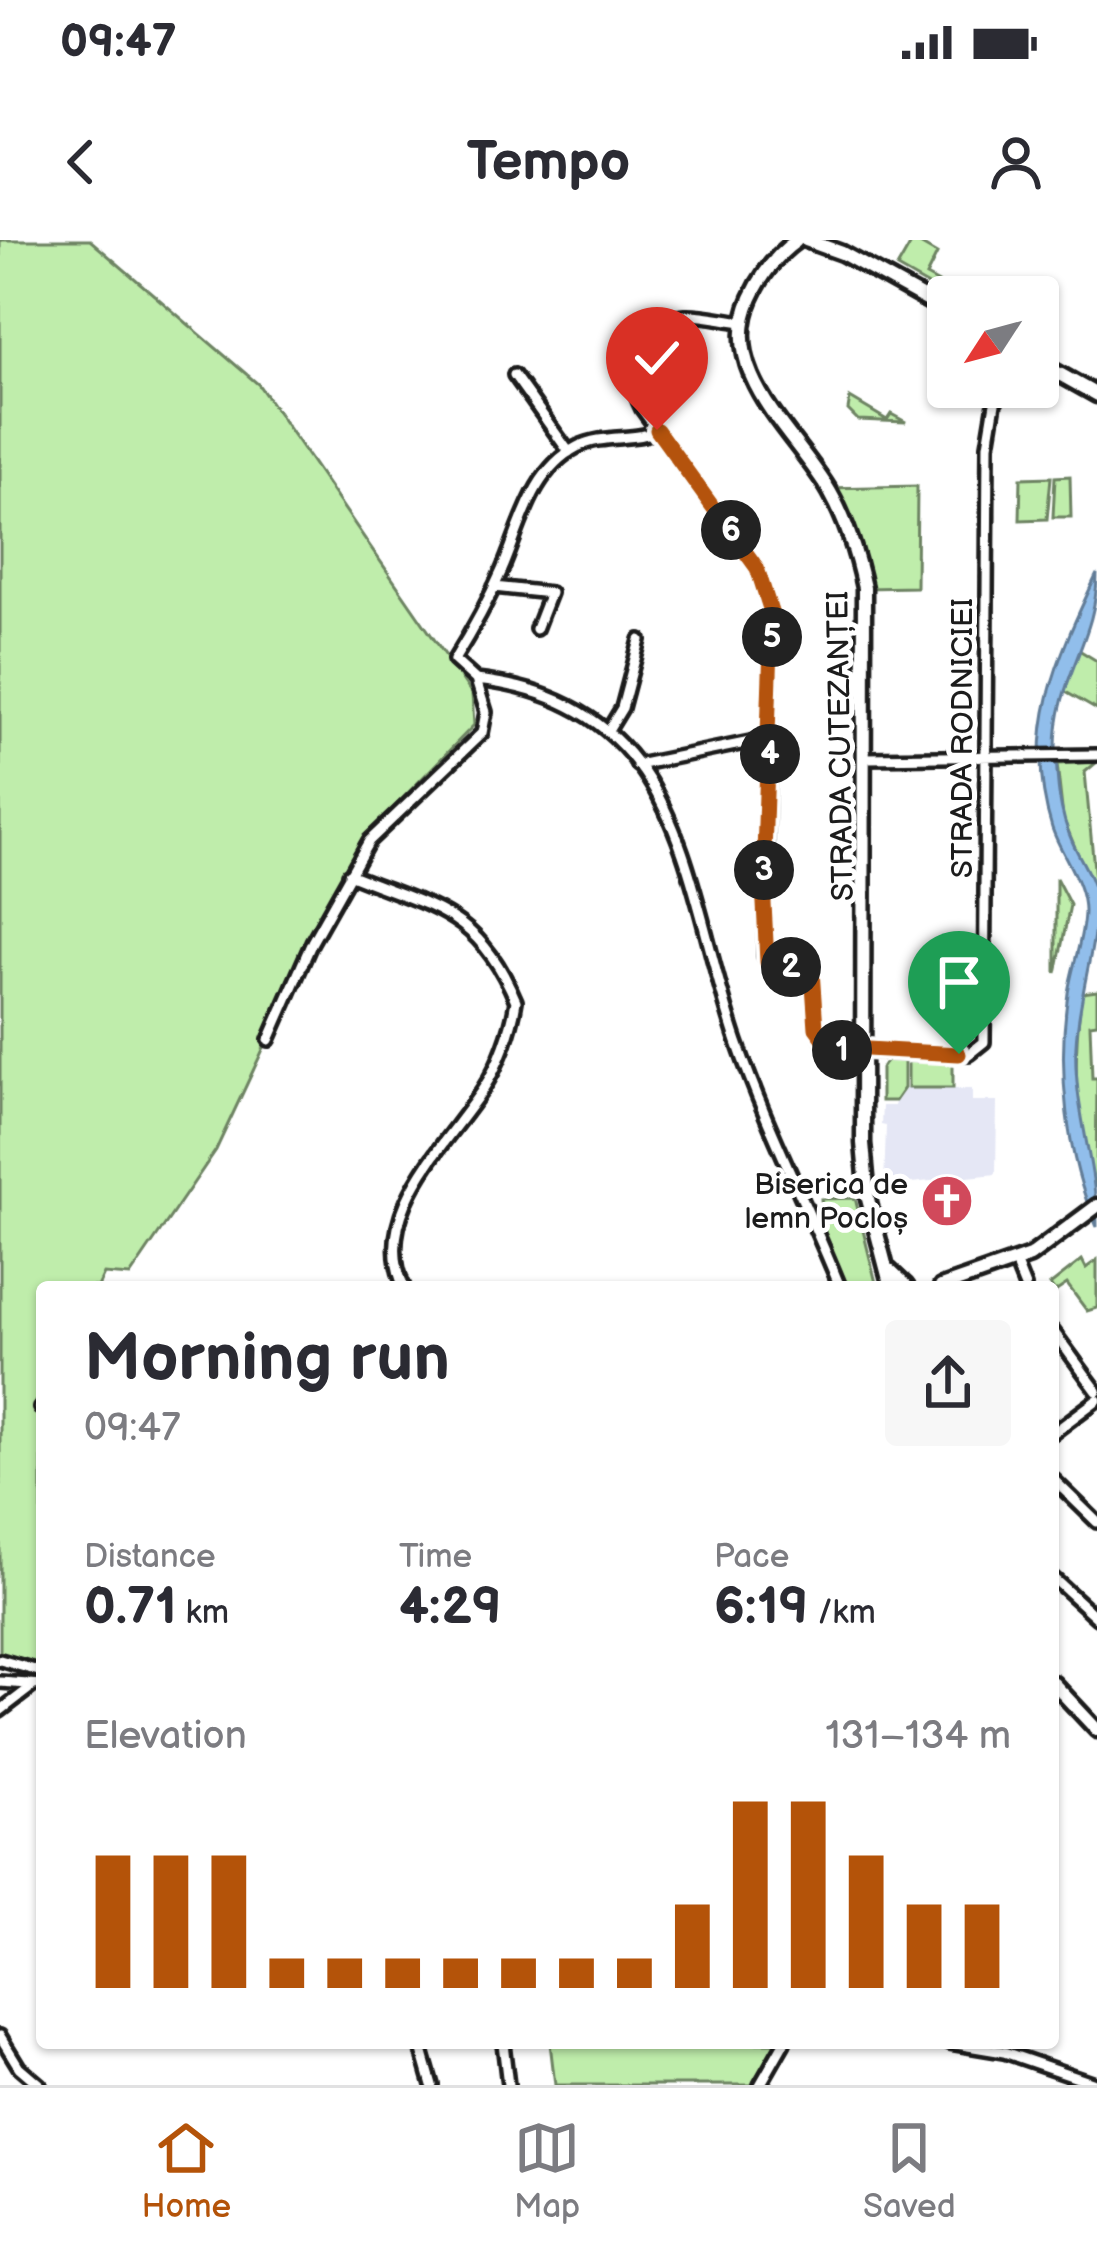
<!DOCTYPE html>
<meta charset="utf-8">
<style>
:root{--surface:#fff;--page:#f7f7f7;--text:#2b2b33;--muted:#7c7c81;--line:#e1e1e2;--accent:#b45309}
body{margin:0;font-family:"Balsamiq Sans",sans-serif;background:var(--page);color:var(--text);height:100vh;display:flex;flex-direction:column;font-size:45px;white-space:nowrap}
*{box-sizing:border-box;margin:0}
p{font-size:39px;color:var(--muted)}
.icon{flex:none;width:66px;height:66px;fill:none;stroke:currentColor;stroke-width:2;stroke-linecap:round;stroke-linejoin:round}
.map{position:relative;flex:1;overflow:hidden}
.drawer{position:absolute;left:36px;top:1041px;width:1023px;height:768px;display:flex;flex-direction:column;background:var(--surface);border-radius:12px;box-shadow:0 3px 9px #0004}
.drawer>*{flex:none}
.needle{width:78px;rotate:234deg}
.tools{position:absolute;left:927px;top:36px;display:grid;gap:24px}
.tools a{display:grid;place-items:center;width:132px;height:132px;border-radius:12px;background:var(--surface);box-shadow:0 3px 9px #0004;font-size:60px}
.pin{position:absolute;display:grid;place-items:center;width:102px;height:102px;color:#fff;margin:-123px -51px;border-radius:50% 50% 50% 0;rotate:-45deg;box-shadow:0 0 12px #0007}
.pin .icon{rotate:45deg}
.km{position:absolute;width:60px;height:60px;margin:-30px;border-radius:50%;background:#222;color:#fff;font-size:33px;line-height:60px;text-align:center}
.round{display:grid;place-items:center;flex:none;width:126px;height:126px;border-radius:12px;background:var(--page)}
.overview{display:flex;align-items:center;justify-content:space-between;height:204px;padding:0 48px}
h1{font-size:66px;font-weight:600;line-height:90px}
.figures{display:grid;grid-template-columns:repeat(3,1fr);gap:18px;height:204px;padding:12px 48px}
.figures div{display:grid;align-content:center}
.figures b{font-size:51px;font-weight:600}
.figures small{font-size:33px;font-weight:400}
.figures p{font-size:33px}
.chart{height:336px;padding:24px 48px}
.chart p{display:flex;justify-content:space-between}
.chart svg{width:100%;height:216px;margin-top:12px;stroke:var(--accent);stroke-width:6}
.status{display:flex;justify-content:space-between;align-items:center;height:84px;padding:0 60px;background:var(--surface);direction:ltr}
.status svg{height:33px;fill:currentColor}
header{display:flex;justify-content:space-between;align-items:center;height:156px;padding:0 48px;background:var(--surface);font-size:54px;font-weight:600}
.tabs{display:flex;justify-content:space-around;align-items:center;height:168px;border-top:3px solid var(--line);background:var(--surface);font-size:33px;color:var(--muted)}
.tabs a{display:grid;justify-items:center;gap:6px}
.tabs .active{color:var(--accent)}
.map>svg:first-child{display:block}
</style>
<div class="status"><b>09:47</b><svg viewBox="0 0 49 12"><path d="M0 12V9h3v3zM5 12V6h3v6zM10 12V3h3v9zM15 12V0h3v12zM26 1h20v11H26zM47 4h2v5h-2z"/></svg></div>
<header><svg class="icon" aria-label="back" viewBox="0 0 24 24"><path d="M15 5l-7 7 7 7"/></svg>Tempo<svg class="icon" aria-label="person" viewBox="0 0 24 24"><circle cx="12" cy="8" r="4"/><path d="M4 21q1-7 8-7t8 7"/></svg></header>
<div class="map">
<svg width="1097" height="1845" viewBox="0 0 1097 1845">
<rect width="100%" height="100%" fill="#fff"/>
<filter id="ink" filterUnits="userSpaceOnUse"><feTurbulence type="fractalNoise" baseFrequency=".00833" numOctaves="2"/><feDisplacementMap in="SourceGraphic" scale="24" xChannelSelector="R" yChannelSelector="G"/><feConvolveMatrix kernelMatrix="1 2 1 2 8 2 1 2 1" color-interpolation-filters="sRGB"/></filter>
<g filter="url(#ink)">
<path fill="#e5e7f5" d="M899,848L972,849V861H997L996,934L884,946L886,886L881,885L882,866H894Z"/>
<path fill="#bfedab" stroke="#6e8464" stroke-width="3" d="M0,0H90L258,144L472,454L474,485L360,602L216,910L130,1036L104,1034L98,1047H42V1423L0,1418Z
M913,0L937,14L926,36L964,57H948L897,28Z
M850,158L887,180L891,174L906,182L858,180L848,170Z
M1070,236L1071,277H1053L1055,237Z
M1051,237L1047,279L1020,280L1021,238Z
M917,246L916,347L864,348L828,248Z
M1079,410L1097,421V470L1064,451Z
M1097,522L1085,532L1097,661L1063,578L1057,524Z
M1056,638L1070,665L1056,733Z
M1097,751V783L1090,784L1092,838H1097L1096,948C1074,884 1072,819 1082,753Z
M887,820L904,821V848L895,861H881V829Z
M908,821L953,822V848H908Z
M855,958L877,1047H844L825,1000L821,959Z
M1082,1020L1086,1028L1097,1020V1068L1087,1071L1067,1044L1055,1052L1050,1045Z
M550,1803H780L757,1845H555Z"/>
<path fill="#91beeb" stroke="#627d98" stroke-width="3" d="M1097,334C1097,402 1055,437 1056,511C1057,542 1059,572 1072,601C1080,620 1094,638 1097,660C1097,703 1078,759 1076,805C1073,868 1097,925 1097,987C1066,917 1057,829 1068,753C1072,726 1083,700 1084,673C1085,643 1061,615 1052,588C1022,493 1057,418 1097,334Z"/>
<g fill="none" stroke-linecap="round" stroke-linejoin="round">
<g stroke="#1c1c1c" stroke-width="18">
<path id="street" d="M743,82C724,80 703,74 685,75C635,78 622,131 642,169L757,328L772,375L764,716L773,726L812,730C819,759 804,799 839,810L969,814L984,802L988,205L995,163L1004,147
M514,135L569,212
M494,347L550,353L536,389
M476,440C687,463 683,644 737,802C766,886 807,965 840,1047
M476,440L454,420C472,391 488,362 502,330C521,287 531,231 577,207C604,193 637,202 657,190
M608,491L622,468L640,400
M867,518L1097,515
M637,525L770,498
M349,634C428,667 478,669 516,761C512,789 499,825 483,849C446,905 370,974 404,1047
M269,800L312,702L369,601L482,493L486,472L476,440
M1015,1022L1025,1047
M1053,1091L1097,1151
M40,1168L42,1169
M1053,1193L1097,1160
M1053,1239L1097,1282
M1053,1338L1097,1378
M0,1420L42,1432
M0,1442L42,1445
M0,1471L34,1445
M0,1796L19,1827L40,1845
M420,1803L432,1845
M503,1803L508,1845
M950,1803L1004,1812L1097,1844
M760,1845L784,1803"/>
</g>
<g stroke="#1c1c1c" stroke-width="21">
<path id="secondary" d="M806,0L842,13L948,72
M796,1C775,16 762,34 751,58C717,133 796,193 830,252C847,282 857,315 864,348L863,903L868,959L891,1047
M1038,122L1097,155
M889,1030L906,1046
M941,1047L1030,1016L1097,966
M1053,1443L1097,1490"/>
</g>
<use href="#street" stroke="#fff" stroke-width="9"/>
<use href="#secondary" stroke="#fff" stroke-width="12"/>
</g>
</g>
<g fill="none" stroke-linecap="round" stroke-linejoin="round" filter="url(#ink)">
<g stroke="#fff" stroke-width="24">
<path id="route" d="M657,190L757,328L772,375L763,644L767,722L812,730L816,788L830,807L959,814"/>
</g>
<use href="#route" stroke="#b45309" stroke-width="15"/>
</g>
<defs>
<g id="church-disc" transform="scale(2.7)"><circle r="9.5" fill="#d1495b" stroke="#fff"/><path d="M-1.2-6h2.4v3.5h3.3v2.4h-3.3V6h-2.4V-.1h-3.3v-2.4h3.3Z" fill="#fff"/></g>
</defs>
<g fill-rule="evenodd">
<use href="#church-disc" x="947" y="961"/>
</g>
<g text-anchor="middle" stroke-width="10" stroke-linejoin="round" paint-order="stroke">
<g font-size="30" fill="#1c1c1c" stroke="#fff">
<text transform="translate(962 498) rotate(-90)" y="10">STRADA RODNICIEI</text>
<text transform="translate(840 506) rotate(-91)" y="10">STRADA CUTEZANȚEI</text>
</g>
<g font-size="30" fill="#1c1c1c" stroke="#fff" text-anchor="end">
<text x="908" y="954">Biserica de<tspan x="908" dy="34">lemn Pocloș</tspan></text>
</g>
</g>
</svg>
<div class="tools">
<a><svg class="needle" viewBox="-14 -14 28 28"><path d="M0-13l5 13h-10z" fill="#e53935"/><path d="M0 13l5-13h-10z" fill="#7c7c81"/></svg></a>
</div>
<div class="pin" style="left:959px;top:814px;background:#1e9e55"><svg class="icon" aria-label="arrive" viewBox="0 0 24 24"><path d="M6 21V4h12l-3 4 3 4H6"/></svg></div>
<div class="pin" style="left:657px;top:190px;background:#d93025"><svg class="icon" aria-label="check" viewBox="0 0 24 24"><path d="M5 12l5 5 9-10"/></svg></div>
<b class="km" style="left:842px;top:810px">1</b>
<b class="km" style="left:791px;top:727px">2</b>
<b class="km" style="left:764px;top:630px">3</b>
<b class="km" style="left:770px;top:514px">4</b>
<b class="km" style="left:772px;top:397px">5</b>
<b class="km" style="left:731px;top:290px">6</b>
<section class="drawer">
<div class="overview"><div><h1>Morning run</h1><p>09:47</p></div><a class="round"><svg class="icon" aria-label="share" viewBox="0 0 24 24"><path d="M12 15V3M7 8l5-5 5 5M5 13v7h14v-7"/></svg></a></div>
<div class="figures">
<div><p>Distance</p><b>0.71<small> km</small></b></div>
<div><p>Time</p><b>4:29</b></div>
<div><p>Pace</p><b>6:19<small> /km</small></b></div>
</div>
<div class="chart"><p><span>Elevation</span>131–134 m</p>
<svg viewBox="0 0 160 44" preserveAspectRatio="none"><path d="M5 44V17M15 44V17M25 44V17M35 44V38M45 44V38M55 44V38M65 44V38M75 44V38M85 44V38M95 44V38M105 44V27M115 44V6M125 44V6M135 44V17M145 44V27M155 44V27"/></svg>
</div>
</section>
</div>
<nav class="tabs">
<a class="active"><svg class="icon" aria-label="home" viewBox="0 0 24 24"><path d="M3 11l9-7 9 7M6 9v11h12V9"/></svg>Home</a>
<a><svg class="icon" aria-label="map" viewBox="0 0 24 24"><path d="M3 6l6-2 6 2 6-2v14l-6 2-6-2-6 2zM9 4v14M15 6v14"/></svg>Map</a>
<a><svg class="icon" aria-label="saved" viewBox="0 0 24 24"><path d="M7 4h10v16l-5-4-5 4z"/></svg>Saved</a>
</nav>
